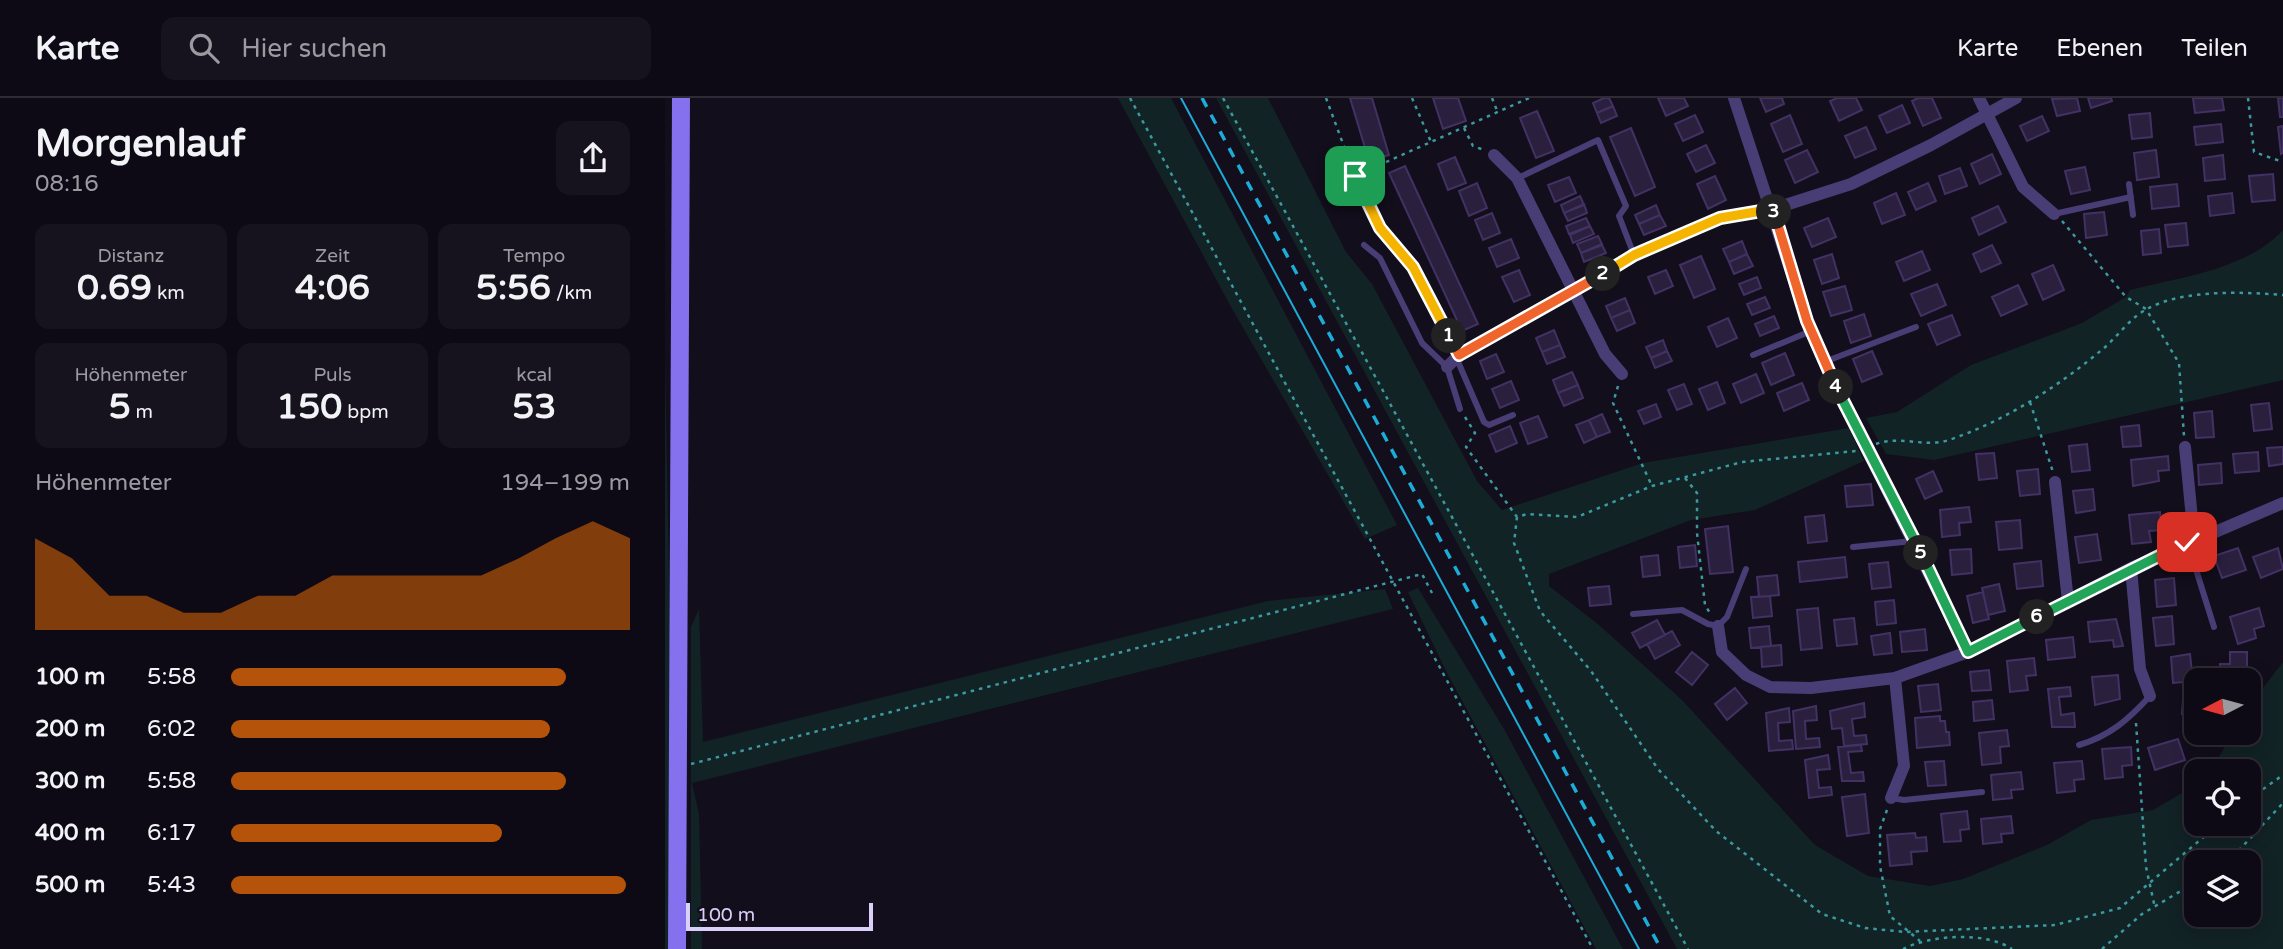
<!DOCTYPE html>
<html lang="de">
<meta charset="utf-8">
<style>
:root{--surface:#0e0a15;--page:#17131e;--text:#f1f3f6;--muted:#9b9aa0;--line:#2e2b34;--accent:#b45309}
body{margin:0;font-family:"Varela Round",sans-serif;background:var(--page);color:var(--text);height:100vh;display:flex;flex-direction:column;font-size:26px;white-space:nowrap}
*{box-sizing:border-box;margin:0}
p{font-size:23px;color:var(--muted)}
.icon{flex:none;width:38px;height:38px;fill:none;stroke:currentColor;stroke-width:2;stroke-linecap:round;stroke-linejoin:round}
.map{position:relative;flex:1;overflow:hidden}
.panel{display:flex;flex-direction:column;background:var(--surface);width:665px}
.panel>*{flex:none}
.needle{width:46px;rotate:264deg}
.fabs{position:absolute;left:1519px;top:570px;display:grid;gap:14px}
.fabs a{display:grid;place-items:center;width:77px;height:77px;border-radius:14px;background:var(--surface);box-shadow:0 4px 18px #0003,0 0 0 2px var(--line);font-size:35px}
.scale{position:absolute;left:21px;bottom:18px;width:187px;box-sizing:border-box;padding-left:7px;border:4px solid #d9cff9;border-top:0;font-size:19px;line-height:24px;white-space:nowrap;color:#d9cff9;-webkit-text-stroke:5px #120e1c;paint-order:stroke}
.pin{position:absolute;display:grid;place-items:center;width:60px;height:60px;color:#fff;margin:-30px;border-radius:14px;box-shadow:0 4px 10px #0006}
.km{position:absolute;width:35px;height:35px;margin:-18px;border-radius:50%;background:#222;color:#fff;font-size:19px;line-height:35px;text-align:center}
.round{display:grid;place-items:center;flex:none;width:74px;height:74px;border-radius:14px;background:var(--page)}
.head{display:flex;align-items:center;justify-content:space-between;height:119px;padding:0 35px}
h1{font-size:38px;font-weight:700;line-height:52px}
.stats{display:grid;grid-template-columns:repeat(3,1fr);gap:10px;height:119px;padding:7px 35px}
.stats div{display:grid;align-content:center;border-radius:14px;background:var(--page);text-align:center}
.stats b{font-size:35px;font-weight:700}
.stats small{font-size:19px;font-weight:400}
.stats p{font-size:19px}
.chart{height:196px;padding:14px 35px}
.chart p{display:flex;justify-content:space-between}
.chart svg{width:100%;height:126px;margin-top:7px;fill:var(--accent);opacity:.7}
ul{padding:0 35px;list-style:none;font-size:23px}
li{display:grid;grid-template-columns:112px 84px 1fr;align-items:center;height:52px}
li i{height:18px;border-radius:9px;background:var(--accent)}
header{display:flex;align-items:center;gap:42px;box-sizing:border-box;height:98px;padding:0 35px;background:var(--surface);border-bottom:2px solid var(--line)}
header strong{font-size:33px}
nav{display:flex;gap:38px;margin-inline-start:auto;font-size:24px}
.search{width:490px;height:63px;background:var(--page);display:flex;align-items:center;gap:18px;box-sizing:border-box;padding:0 24px;border-radius:14px;color:var(--muted);font-size:26px}
main{display:flex;flex:1;min-height:0}
.map>svg:first-child{display:block}
</style>
<header>
<strong>Karte</strong>
<div class="search"><svg class="icon" aria-label="search" viewBox="0 0 24 24"><circle cx="10" cy="10" r="6"/><path d="M15 15l6 6"/></svg>Hier suchen</div>
<nav><a>Karte</a><a>Ebenen</a><a>Teilen</a></nav>
</header>
<main>
<section class="panel">
<div class="head"><div><h1>Morgenlauf</h1><p>08:16</p></div><a class="round"><svg class="icon" aria-label="share" viewBox="0 0 24 24"><path d="M12 15V3M7 8l5-5 5 5M5 13v7h14v-7"/></svg></a></div>
<div class="stats">
<div><p>Distanz</p><b>0.69<small> km</small></b></div>
<div><p>Zeit</p><b>4:06</b></div>
<div><p>Tempo</p><b>5:56<small> /km</small></b></div>
</div>
<div class="stats">
<div><p>Höhenmeter</p><b>5<small> m</small></b></div>
<div><p>Puls</p><b>150<small> bpm</small></b></div>
<div><p>kcal</p><b>53</b></div>
</div>
<div class="chart"><p><span>Höhenmeter</span>194–199 m</p>
<svg viewBox="0 0 160 44" preserveAspectRatio="none"><path d="M0 44V12L10 19L20 32L30 32L40 38L50 38L60 32L70 32L80 25L90 25L100 25L110 25L120 25L130 19L140 12L150 6L160 12V44z"/></svg>
</div>
<ul>
<li><b>100 m</b>5:58<i style="width:84%"></i></li>
<li><b>200 m</b>6:02<i style="width:80%"></i></li>
<li><b>300 m</b>5:58<i style="width:84%"></i></li>
<li><b>400 m</b>6:17<i style="width:68%"></i></li>
<li><b>500 m</b>5:43<i style="width:99%"></i></li>
</ul>
</section>
<div class="map">
<svg width="1618" height="851" viewBox="0 0 1618 851">
<rect width="100%" height="100%" fill="#120e1c"/>
<path fill="#122325" fill-rule="evenodd" d="M453,0H506L732,427L700,441L566,209Z
M551,0H603L681,154L707,186L812,383L837,412L978,365L1184,330L1199,363L1090,412L1026,422L884,476V488L934,527L1017,602L1150,747L1203,778L1265,788L1298,781L1382,747L1426,722L1488,712L1531,687V726H1584V674H1546L1567,635H1584V608L1618,564V851H1012ZM1531,765H1584V817H1531Z
M1618,132V282L1269,362L1221,356L1201,320L1232,314L1306,267L1417,225L1461,199L1465,192C1515,179 1581,172 1618,132Z
M0,259L5,537V851H0Z
M753,490L839,631L958,851H931L781,573L743,494Z
M720,491L728,511L27,685L34,716L37,851H26V529L34,511L38,644L603,503Z"/>
<path fill="#2a203e" stroke="#423163" stroke-width="2" d="M685,0H707L724,57L704,63Z
M768,0H793L801,23L778,31Z
M939,0H944L948,8L932,15L928,5Z
M993,0H1019L1023,8L1001,18Z
M1095,0H1117L1119,6L1101,14Z
M1172,0H1191L1197,12L1174,23L1165,3Z
M1253,0H1267L1276,20L1258,28L1247,3Z
M1412,0L1415,13L1392,18L1387,1Z
M1423,0H1446L1447,3L1426,10Z
M1528,0H1557L1559,12L1530,15Z
M1613,0H1618V19H1615Z
M1237,7L1245,25L1222,35L1214,18Z
M948,8L952,18L936,25L932,15Z
M872,13L889,53L871,60L855,20Z
M1485,15L1487,39L1467,41L1464,17Z
M1030,17L1038,34L1018,43L1010,26Z
M1125,17L1137,46L1118,54L1106,26Z
M1377,18L1384,33L1362,43L1355,28Z
M1556,26L1558,44L1531,47L1529,29Z
M1618,28V55L1616,56L1613,29Z
M1201,29L1211,51L1190,60L1180,38Z
M966,30L990,89L970,98L945,39Z
M1041,47L1050,65L1031,74L1022,56Z
M1142,52L1153,74L1130,85L1120,62Z
M1491,52L1494,79L1472,82L1469,55Z
M1327,56L1336,76L1315,86L1306,66Z
M1558,57L1560,81L1540,83L1538,60Z
M790,59L801,85L783,92L773,66Z
M740,68L813,226L797,233L724,75Z
M1420,69L1425,92L1406,96L1400,73Z
M1295,70L1302,88L1280,96L1274,78Z
M1608,76L1610,102L1587,104L1584,78Z
M1050,78L1061,102L1043,111L1032,86Z
M904,79L911,95L890,104L883,87Z
M812,85L822,110L804,118L794,93Z
M1263,85L1271,103L1251,112L1243,94Z
M1512,86L1514,108L1487,111L1485,89Z
M1231,95L1240,117L1217,126L1209,105Z
M1567,95L1569,115L1545,118L1543,98Z
M915,98L919,107L899,115L896,107Z
M919,106L922,115L903,123L899,115Z
M991,107L995,117L974,126L970,117Z
M1333,108L1341,124L1314,137L1307,120Z
M1439,114L1442,137L1421,140L1419,116Z
M827,115L835,135L818,142L810,122Z
M995,117L1001,128L979,137L974,126Z
M921,120L925,128L904,136L901,128Z
M1163,120L1171,139L1147,149L1139,130Z
M1521,125L1523,147L1503,149L1500,127Z
M925,128L929,136L908,145L905,137Z
M1494,131L1496,155L1478,157L1476,133Z
M933,138L937,146L916,155L912,146Z
M846,141L854,160L832,169L824,150Z
M1077,143L1082,156L1064,164L1058,151Z
M937,147L941,155L919,164L916,155Z
M1327,147L1336,165L1316,174L1308,156Z
M1257,153L1265,172L1239,183L1231,164Z
M1082,156L1088,168L1069,176L1064,164Z
M1167,156L1174,180L1157,186L1149,162Z
M1036,158L1050,191L1029,200L1015,167Z
M1388,167L1399,192L1378,202L1367,176Z
M854,172L865,197L849,204L837,179Z
M1001,172L1008,188L990,196L983,179Z
M1092,179L1096,190L1079,197L1074,186Z
M1272,186L1281,207L1256,218L1246,196Z
M1353,187L1362,206L1336,218L1327,199Z
M1180,188L1187,212L1166,218L1158,194Z
M1100,199L1105,210L1087,217L1082,206Z
M960,200L965,212L946,220L941,208Z
M965,212L970,225L952,233L946,220Z
M1199,216L1206,238L1186,245L1179,223Z
M1287,217L1295,237L1272,247L1263,226Z
M1109,218L1114,230L1095,238L1090,226Z
M1063,220L1072,240L1052,249L1043,229Z
M889,232L895,247L877,254L871,240Z
M998,242L1002,253L986,260L981,249Z
M895,247L900,259L882,266L877,254Z
M1002,253L1007,263L990,270L986,260Z
M1207,253L1217,276L1197,284L1188,261Z
M1120,255L1129,277L1106,287L1097,265Z
M831,256L839,274L822,281L815,263Z
M907,274L913,287L893,295L888,282Z
M1091,276L1099,295L1076,305L1068,286Z
M846,283L854,302L835,310L827,291Z
M1052,284L1060,305L1043,312L1034,291Z
M1137,285L1144,302L1119,313L1112,295Z
M1019,286L1027,306L1012,312L1003,292Z
M913,287L918,300L899,308L893,295Z
M1604,305L1607,331L1589,333L1586,307Z
M991,306L996,319L979,326L973,313Z
M1547,313L1549,339L1531,340L1529,315Z
M937,316L945,334L932,339L924,322Z
M873,318L882,339L863,346L855,325Z
M924,322L932,339L919,345L911,327Z
M1474,327L1476,348L1458,349L1456,329Z
M845,328L852,345L831,354L824,337Z
M1422,346L1425,372L1407,374L1404,348Z
M1618,349V366L1604,368L1602,350Z
M1593,354L1594,373L1570,375L1568,356Z
M1329,355L1332,380L1314,382L1311,356Z
M1503,358L1504,372L1493,373L1494,383L1468,388L1466,362Z
M1556,365L1557,385L1534,387L1533,367Z
M1373,371L1375,396L1355,398L1352,373Z
M1268,373L1277,393L1260,401L1251,381Z
M1206,386L1208,407L1182,409L1180,388Z
M1428,391L1430,412L1411,415L1408,393Z
M1304,409L1306,424L1294,425L1295,437L1277,439L1275,412Z
M1495,414L1497,432L1484,433L1486,444L1467,446L1464,417Z
M1159,417L1162,443L1143,445L1140,419Z
M1355,422L1357,450L1334,452L1331,424Z
M1063,428L1068,474L1045,476L1040,431Z
M1432,436L1436,462L1414,465L1410,439Z
M1030,447L1032,468L1015,470L1013,449Z
M1573,450L1581,472L1557,480L1549,458Z
M1613,450L1618,471L1596,480L1588,459Z
M1306,451L1307,475L1287,477L1285,452Z
M993,457L995,477L978,479L976,459Z
M1180,459L1182,479L1135,484L1133,464Z
M1376,463L1378,488L1352,491L1349,466Z
M1223,464L1226,489L1207,491L1204,466Z
M1112,477L1114,497L1094,499L1092,479Z
M1509,480L1511,507L1492,509L1490,482Z
M1334,486L1340,513L1323,517L1317,490Z
M944,488L946,506L925,508L923,490Z
M1318,494L1324,521L1308,525L1302,498Z
M1105,498L1107,518L1088,520L1086,499Z
M1229,502L1231,525L1212,527L1210,504Z
M1153,510L1157,550L1136,552L1132,512Z
M1594,510L1599,528L1589,531L1591,540L1573,546L1565,519Z
M1507,518L1509,546L1491,548L1488,520Z
M1189,520L1192,546L1172,548L1169,522Z
M1451,521L1458,548L1449,549L1448,542L1425,544L1423,524Z
M992,522L1000,537L975,550L967,535Z
M1104,528L1106,548L1086,550L1084,530Z
M1260,531L1262,552L1237,554L1235,534Z
M1007,533L1015,547L990,561L982,546Z
M1225,535L1227,555L1209,557L1206,538Z
M1408,539L1410,559L1383,562L1381,542Z
M1116,547L1117,567L1097,569L1096,549Z
M1027,554L1043,567L1027,587L1011,574Z
M1565,554H1582V577H1574V583H1555V566H1565Z
M1525,556L1528,583L1508,585L1506,559Z
M1369,560L1371,577L1361,578L1363,592L1345,594L1342,563Z
M1324,572L1326,592L1307,593L1305,574Z
M1453,577L1455,601L1430,607L1427,579Z
M1273,586L1276,612L1256,614L1253,588Z
M1405,589L1406,598L1394,599L1396,617L1409,615L1410,629H1387L1383,591Z
M1070,590L1082,605L1062,622L1050,606Z
M1327,602L1329,621L1309,623L1308,604Z
M1518,602L1531,604V635H1542L1543,641L1525,642L1522,616H1517Z
M1199,605L1200,619L1187,621L1189,638L1201,637L1202,646L1179,648L1177,630L1167,631L1165,613Z
M1151,608L1152,622L1140,623L1141,641L1154,640L1155,649L1131,651L1128,613Z
M1124,610L1125,624L1113,625L1114,643L1127,642L1128,651L1104,653L1101,615Z
M1275,618V623H1280L1281,634H1284L1285,647L1252,650L1250,620Z
M1342,632L1344,648L1335,649L1336,665L1317,667L1314,635Z
M1513,641L1520,662L1490,672L1483,650Z
M1196,647L1197,653L1183,654L1186,675L1198,674L1199,683H1177L1173,649Z
M1466,649L1467,667L1457,668L1458,679L1440,681L1437,651Z
M1163,657L1165,671L1152,672L1154,690L1166,689L1167,697L1144,700L1140,662Z
M1279,663L1281,687L1263,688L1260,664Z
M1417,663L1419,681L1409,682L1410,693L1392,695L1389,665Z
M1356,674L1358,691L1346,692L1347,700L1328,702L1326,677Z
M1200,696L1204,735L1182,738L1177,699Z
M1302,713L1304,731L1295,732L1296,743L1279,744L1276,716Z
M1346,718L1348,735L1336,736L1337,744L1318,746L1316,721Z
M1250,735L1251,740L1261,739L1262,753L1246,754L1247,766L1225,768L1222,737Z"/>
<g fill="none" stroke-linecap="round" stroke-linejoin="round">
<path stroke="#3b99a0" stroke-width="2.5" stroke-dasharray="3.5 5" stroke-linecap="butt" d="M465,0L928,851
M558,0L1023,851
M661,0L690,78L715,130L748,169L789,248
M747,0L766,44
M827,0L833,15
M1583,0L1589,54L1618,64
M799,30L808,48L819,52
M690,78L864,0
M1397,123L1461,199L1481,211L1514,265L1519,338
M953,288L948,305L987,388
M1365,304L1388,374
M800,319L810,335L801,349L852,419L862,416L912,419L987,388L1077,364L1191,353
M1211,346C1234,337 1261,350 1284,342C1340,323 1394,288 1439,250C1453,238 1466,219 1482,211C1518,191 1578,194 1618,197
M1020,380L1032,395V435L1040,507L1046,517
M852,419L849,445L875,513L926,573L993,671L1051,733L1157,816L1200,830L1240,834L1390,827L1455,810L1554,726
M1471,625L1481,769L1490,810
M26,666L757,476L767,495
M1584,701L1618,677
M1222,712L1215,731V768L1225,818L1255,843
M1562,765L1618,705
M1238,851C1266,837 1320,833 1347,851
M1437,851L1477,816L1531,784"/>
<path stroke="#483e75" stroke-width="6" d="M853,80L933,42L961,108L954,118L969,157
M1464,86L1468,117
M1389,116L1466,99
M699,147L715,160L757,245L782,269L795,311
M1088,257L1146,233
M791,259L819,324L824,327L848,317
M1159,264L1251,229
M1523,446L1549,529
M1188,449L1248,443
M968,516L1017,512L1043,526L1053,528L1062,519L1081,471
M1414,647C1445,638 1464,621 1485,598
M1226,700L1239,702L1317,694"/>
<path stroke="#483e75" stroke-width="12" d="M1069,0L1142,223L1165,278L1303,554
M1314,0L1358,89L1389,116
M829,57L852,80L940,256L957,276
M782,269L794,257L985,149L1055,120L1108,111L1186,86L1266,47L1351,0
M1520,349L1529,441
M1390,384L1403,503
M1466,470L1475,571L1485,598
M1053,528L1057,554L1081,577L1105,589L1146,590L1230,580L1303,554L1466,470L1618,405
M1226,700L1239,668L1230,580"/>
<path stroke="#8571ed" stroke-width="18" d="M12,851L16,0"/>
<path stroke="#1cacd8" stroke-width="2" d="M516,0L974,851"/>
<path stroke="#1cacd8" stroke-width="3.5" stroke-dasharray="10 9" stroke-linecap="butt" d="M537,0L996,851"/>
</g>
<g fill="none" stroke-linecap="round" stroke-linejoin="round">
<g stroke="#fff" stroke-width="14">
<path id="split-1" d="M690,78L715,130L748,169L784,238"/>
</g>
<g stroke="#fff" stroke-width="14">
<path id="split-2" d="M784,238L794,257L938,176"/>
</g>
<g stroke="#fff" stroke-width="14">
<path id="split-3" d="M938,176L969,157L1055,120L1108,111L1109,114"/>
</g>
<g stroke="#fff" stroke-width="14">
<path id="split-4" d="M1109,114L1142,223L1171,289"/>
</g>
<g stroke="#fff" stroke-width="14">
<path id="split-5" d="M1171,289L1256,455"/>
</g>
<g stroke="#fff" stroke-width="14">
<path id="split-6" d="M1256,455L1303,554L1372,519"/>
</g>
<g stroke="#fff" stroke-width="14">
<path id="split-7" d="M1372,519L1522,444"/>
</g>
<use href="#split-1" stroke="#f5b400" stroke-width="9"/>
<use href="#split-2" stroke="#f0652b" stroke-width="9"/>
<use href="#split-3" stroke="#f5b400" stroke-width="9"/>
<use href="#split-4" stroke="#f0652b" stroke-width="9"/>
<use href="#split-5" stroke="#22a559" stroke-width="9"/>
<use href="#split-6" stroke="#22a559" stroke-width="9"/>
<use href="#split-7" stroke="#22a559" stroke-width="9"/>
</g>
</svg>
<div class="fabs">
<a><svg class="needle" viewBox="-14 -14 28 28"><path d="M0-13l5 13h-10z" fill="#e53935"/><path d="M0 13l5-13h-10z" fill="#9b9aa0"/></svg></a>
<a><svg class="icon" aria-label="locate" viewBox="0 0 24 24"><circle cx="12" cy="12" r="6"/><path d="M12 2v4M12 18v4M2 12h4M18 12h4"/></svg></a>
<a><svg class="icon" aria-label="layers" viewBox="0 0 24 24"><path d="M12 4l9 5-9 5-9-5zM3 14l9 5 9-5"/></svg></a>
</div>
<div class="scale">100 m</div>
<div class="pin" style="left:690px;top:78px;background:#1e9e55"><svg class="icon" aria-label="arrive" viewBox="0 0 24 24"><path d="M6 21V4h12l-3 4 3 4H6"/></svg></div>
<div class="pin" style="left:1522px;top:444px;background:#d93025"><svg class="icon" aria-label="check" viewBox="0 0 24 24"><path d="M5 12l5 5 9-10"/></svg></div>
<b class="km" style="left:784px;top:238px">1</b>
<b class="km" style="left:938px;top:176px">2</b>
<b class="km" style="left:1109px;top:114px">3</b>
<b class="km" style="left:1171px;top:289px">4</b>
<b class="km" style="left:1256px;top:455px">5</b>
<b class="km" style="left:1372px;top:519px">6</b>
</div>
</main>
